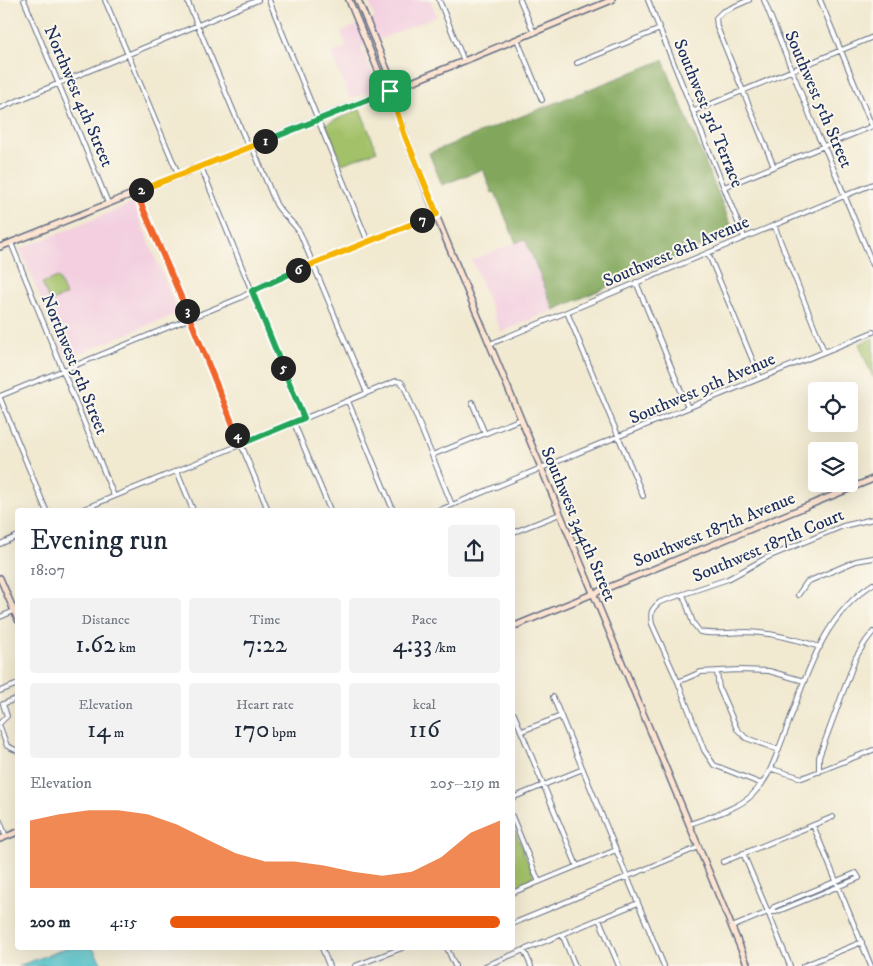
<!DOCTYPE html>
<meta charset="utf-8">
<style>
:root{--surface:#fff;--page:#f2f2f3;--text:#1f2937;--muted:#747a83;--accent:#ea580c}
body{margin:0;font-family:"IM FELL DW Pica",serif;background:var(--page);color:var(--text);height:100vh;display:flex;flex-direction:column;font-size:19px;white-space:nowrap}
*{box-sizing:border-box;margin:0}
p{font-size:16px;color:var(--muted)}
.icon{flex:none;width:28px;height:28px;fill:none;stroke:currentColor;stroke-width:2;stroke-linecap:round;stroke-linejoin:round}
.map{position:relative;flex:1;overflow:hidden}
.panel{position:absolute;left:15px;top:508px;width:500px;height:442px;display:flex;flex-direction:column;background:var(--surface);border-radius:5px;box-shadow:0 5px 20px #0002}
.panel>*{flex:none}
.controls{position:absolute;left:808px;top:382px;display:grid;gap:10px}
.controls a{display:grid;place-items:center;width:50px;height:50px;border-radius:5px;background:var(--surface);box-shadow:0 5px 20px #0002;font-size:25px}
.pin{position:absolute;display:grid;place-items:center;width:42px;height:42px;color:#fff;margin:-21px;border-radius:10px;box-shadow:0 2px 8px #0006}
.km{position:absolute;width:25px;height:25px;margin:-12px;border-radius:50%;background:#222;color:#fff;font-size:14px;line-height:25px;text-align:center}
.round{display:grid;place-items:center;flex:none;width:52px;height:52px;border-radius:5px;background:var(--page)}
.summary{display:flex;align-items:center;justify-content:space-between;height:85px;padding:0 15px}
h1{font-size:28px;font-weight:600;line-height:38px}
.figures{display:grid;grid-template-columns:repeat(3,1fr);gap:8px;height:85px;padding:5px 15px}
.figures div{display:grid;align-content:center;border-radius:5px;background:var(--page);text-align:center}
.figures b{font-size:25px;font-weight:600}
.figures small{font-size:14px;font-weight:400}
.figures p{font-size:14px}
.chart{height:140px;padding:10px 15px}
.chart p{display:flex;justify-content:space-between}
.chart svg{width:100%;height:90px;margin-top:5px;fill:var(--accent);opacity:.7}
ul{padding:0 15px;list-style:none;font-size:16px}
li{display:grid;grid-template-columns:80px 60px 1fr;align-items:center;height:38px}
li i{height:12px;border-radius:6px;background:var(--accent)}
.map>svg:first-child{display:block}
</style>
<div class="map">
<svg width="873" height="966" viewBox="0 0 873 966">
<rect width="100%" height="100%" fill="#fbf7ec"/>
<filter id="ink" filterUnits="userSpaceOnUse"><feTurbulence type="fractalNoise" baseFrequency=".02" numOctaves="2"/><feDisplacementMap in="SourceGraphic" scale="10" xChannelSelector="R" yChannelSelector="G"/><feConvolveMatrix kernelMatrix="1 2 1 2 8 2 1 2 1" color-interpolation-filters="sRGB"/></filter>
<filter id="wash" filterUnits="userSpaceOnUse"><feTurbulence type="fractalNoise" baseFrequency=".0096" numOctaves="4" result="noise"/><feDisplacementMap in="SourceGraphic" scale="20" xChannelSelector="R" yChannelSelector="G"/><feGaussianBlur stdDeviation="1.12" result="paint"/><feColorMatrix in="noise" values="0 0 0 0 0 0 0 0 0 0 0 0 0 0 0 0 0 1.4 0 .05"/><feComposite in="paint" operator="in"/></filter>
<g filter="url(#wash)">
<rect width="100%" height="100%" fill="#f1e9d0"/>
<path fill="#f3cfe0" d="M368,0H430L437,16L361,47L378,87L350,99L331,53L347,47L341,32L375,18Z
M133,203L178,313L66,359L20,249Z
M525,239L554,310L501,332L472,260Z"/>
<path fill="#a3c168" stroke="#5f7863" d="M360,109L377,151L342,164L326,124Z
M58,277L66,295L50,302L42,283Z
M873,338V378L859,344Z
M512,823L534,877L532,882L513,890Z"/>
<path fill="#82a75c" stroke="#4e6b5d" d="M663,60L734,232L554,310L525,239L516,243L495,192L492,193L483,169L442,185L429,153Z"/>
<path fill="#5ac7ce" stroke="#3a7b96" d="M67,948H93L103,966H18Z"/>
</g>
<g filter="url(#ink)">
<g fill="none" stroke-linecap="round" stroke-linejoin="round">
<g stroke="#667086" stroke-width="6">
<path id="street" d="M24,0L108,203
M105,0L179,176
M187,0L246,141L254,151L276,204C282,215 293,221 300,233L367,393
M269,0L368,242
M439,0L464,61
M520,0L534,33
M648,0L744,237
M749,0L722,12L716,18L717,27L774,167
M764,0L818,136L827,153L873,265
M820,0L872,126
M517,39L542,100
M577,63L660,29
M0,108L258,0
M694,111L873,37
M201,167L304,419
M724,187L873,126
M136,192L165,258L268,510
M774,225L824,351
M11,243L114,496
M708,253L760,378
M636,282L688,408
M567,312L643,496
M490,344L873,184
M0,396L240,298L265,284L437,214
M0,398L46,510
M348,401L393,510
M472,402L485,434
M294,423L330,510
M432,455L521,419
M177,471L193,510
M81,510L396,381L401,382L404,386L452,505
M440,510C584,450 728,391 873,332
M514,532L560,514
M0,544L18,536
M683,594L693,623L700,632C716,635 731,632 747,632C773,633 796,639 820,647
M798,595L807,582L856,561L873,558
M0,617L14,611
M717,672L719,688L737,729L746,738L779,750
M678,682L701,672L739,670L769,671L804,681
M0,691L18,684
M553,697L664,966
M514,714L577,866
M0,723L7,716L3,704L18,698
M0,727L7,746L18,751
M522,731L561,716
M772,769L802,778L873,750
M819,772V757L856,657L866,641L873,632
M762,784L714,765L704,750L678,682L652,624C650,613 651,609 660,602L728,579L768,557L843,526L873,519
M512,798L583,769
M512,816L539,882
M0,821L6,837
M690,824C708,817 738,809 752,795C769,778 773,764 781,743C804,686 818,619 873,584
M813,825L871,966
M743,853L768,912H776L859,878L856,873L774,907L771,911
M723,862L833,817
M512,893L616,850
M599,919L619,966
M512,924L699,847
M732,927L768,912L790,966
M562,934L575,966
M322,948L329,966
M447,948L455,966
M524,950L531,966
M355,966L402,948
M485,966L638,903
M803,966L862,942"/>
</g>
<g stroke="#667086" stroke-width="8">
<path id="secondary" d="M349,0L383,82L390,91C425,196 471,298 513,400C591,589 670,777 748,966
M358,0L391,79L390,90
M0,247L464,61L612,0
M0,578L18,620
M512,627L873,479
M0,839L18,832"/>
</g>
<use href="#street" stroke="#fff" stroke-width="4"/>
<use href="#secondary" stroke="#fde4d1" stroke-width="5"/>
</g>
</g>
<g fill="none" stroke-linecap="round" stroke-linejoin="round" filter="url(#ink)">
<g stroke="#fff" stroke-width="10">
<path id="split-1" d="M265,141L390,91"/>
</g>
<g stroke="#fff" stroke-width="10">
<path id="split-2" d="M141,190L265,141"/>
</g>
<g stroke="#fff" stroke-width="10">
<path id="split-3" d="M141,190L136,192L187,311"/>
</g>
<g stroke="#fff" stroke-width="10">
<path id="split-4" d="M187,311L237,435"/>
</g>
<g stroke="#fff" stroke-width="10">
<path id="split-5" d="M237,435L241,444L304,418L283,368"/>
</g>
<g stroke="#fff" stroke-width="10">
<path id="split-6" d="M283,368L252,291L298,270"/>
</g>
<g stroke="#fff" stroke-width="10">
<path id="split-7" d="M298,270L422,220"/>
</g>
<g stroke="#fff" stroke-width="10">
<path id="split-8" d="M390,91L405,136L437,214L422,220"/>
</g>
<use href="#split-1" stroke="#22a559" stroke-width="6"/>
<use href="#split-2" stroke="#f5b400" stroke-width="6"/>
<use href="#split-3" stroke="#f0652b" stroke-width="6"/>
<use href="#split-4" stroke="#f0652b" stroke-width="6"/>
<use href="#split-5" stroke="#22a559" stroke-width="6"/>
<use href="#split-6" stroke="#22a559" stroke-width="6"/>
<use href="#split-7" stroke="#f5b400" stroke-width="6"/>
<use href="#split-8" stroke="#f5b400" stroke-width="6"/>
</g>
<g text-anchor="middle" stroke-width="4" stroke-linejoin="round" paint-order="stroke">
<g font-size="18" fill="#1b2f5e" stroke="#fbf7ec">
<text transform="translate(79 96) rotate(67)" y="6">Northwest 4th Street</text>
<text transform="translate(819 99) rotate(67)" y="6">Southwest 5th Street</text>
<text transform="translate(709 113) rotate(68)" y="6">Southwest 3rd Terrace</text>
<text transform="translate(676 251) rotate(-23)" y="6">Southwest 8th Avenue</text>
<text transform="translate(75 364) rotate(68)" y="6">Northwest 5th Street</text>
<text transform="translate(702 388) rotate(-23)" y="6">Southwest 9th Avenue</text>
<text transform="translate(579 524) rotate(67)" y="6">Southwest 344th Street</text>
<text transform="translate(714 529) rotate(-22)" y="6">Southwest 187th Avenue</text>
<text transform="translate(768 545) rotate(-23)" y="6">Southwest 187th Court</text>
</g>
</g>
</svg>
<div class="controls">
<a><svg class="icon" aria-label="locate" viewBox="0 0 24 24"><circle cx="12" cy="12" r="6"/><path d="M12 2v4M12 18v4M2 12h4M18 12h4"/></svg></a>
<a><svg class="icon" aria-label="layers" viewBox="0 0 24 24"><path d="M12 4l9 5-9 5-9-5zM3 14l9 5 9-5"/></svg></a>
</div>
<div class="pin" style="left:390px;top:91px;background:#1e9e55"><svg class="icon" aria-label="arrive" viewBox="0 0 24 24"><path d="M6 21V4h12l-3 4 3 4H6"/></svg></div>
<b class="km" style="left:265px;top:141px">1</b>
<b class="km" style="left:141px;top:190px">2</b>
<b class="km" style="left:187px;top:311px">3</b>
<b class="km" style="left:237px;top:435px">4</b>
<b class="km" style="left:283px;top:368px">5</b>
<b class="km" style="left:298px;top:270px">6</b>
<b class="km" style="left:422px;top:220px">7</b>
<section class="panel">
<div class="summary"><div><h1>Evening run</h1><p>18:07</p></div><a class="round"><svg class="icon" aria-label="share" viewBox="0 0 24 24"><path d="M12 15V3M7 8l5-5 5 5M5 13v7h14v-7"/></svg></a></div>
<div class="figures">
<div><p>Distance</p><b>1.62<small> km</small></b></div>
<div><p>Time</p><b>7:22</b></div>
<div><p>Pace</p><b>4:33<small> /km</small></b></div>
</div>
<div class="figures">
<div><p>Elevation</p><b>14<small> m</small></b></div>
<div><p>Heart rate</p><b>170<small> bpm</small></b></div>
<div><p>kcal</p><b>116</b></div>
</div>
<div class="chart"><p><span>Elevation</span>205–219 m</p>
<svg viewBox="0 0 160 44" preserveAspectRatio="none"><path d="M0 44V11L10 8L20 6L30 6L40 8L50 13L60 20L70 27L80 31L90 31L100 33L110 36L120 38L130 36L140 29L150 17L160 11V44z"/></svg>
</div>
<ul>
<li><b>200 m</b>4:15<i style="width:100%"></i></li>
</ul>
</section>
</div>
